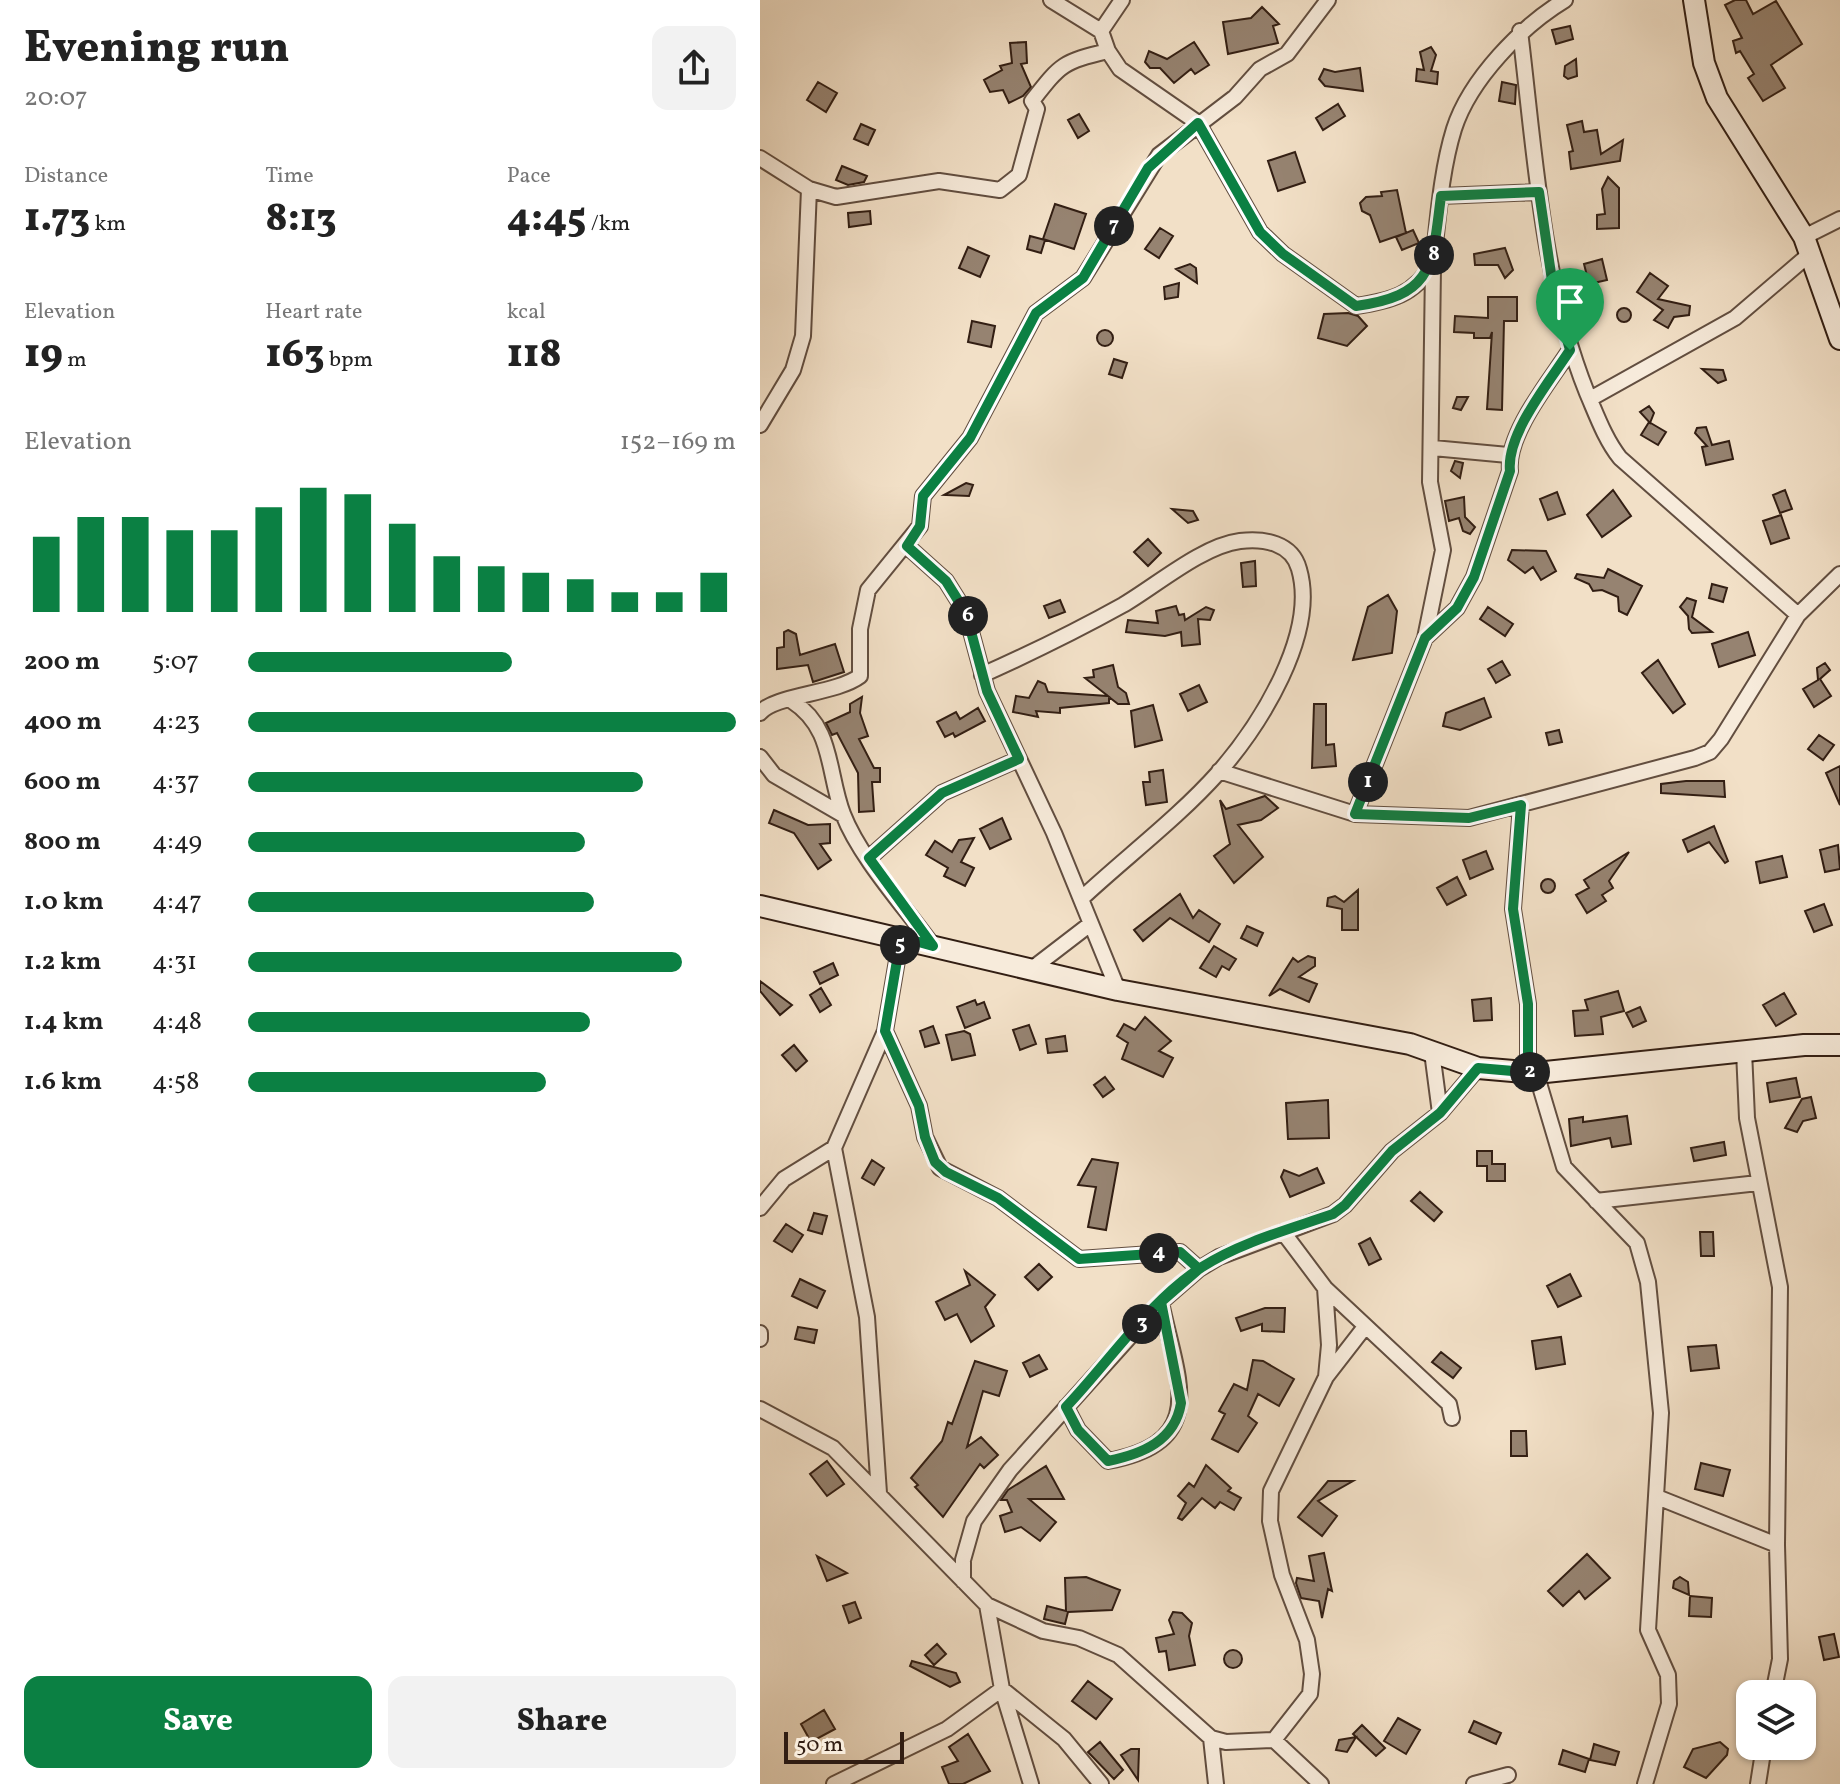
<!DOCTYPE html>
<meta charset="utf-8">
<style>
:root{--surface:#fff;--page:#f2f2f2;--text:#222;--muted:#767676;--accent:#0b8043}
body{margin:0;font-family:Vollkorn,serif;background:var(--page);color:var(--text);height:100vh;display:flex;flex-direction:column;font-size:30px;white-space:nowrap}
*{box-sizing:border-box;margin:0}
p{font-size:26px;color:var(--muted)}
.icon{flex:none;width:44px;height:44px;fill:none;stroke:currentColor;stroke-width:2;stroke-linecap:round;stroke-linejoin:round}
.map{position:relative;flex:1;overflow:hidden}
.drawer{display:flex;flex-direction:column;background:var(--surface);width:760px}
.drawer>*{flex:none}
.controls{position:absolute;left:976px;top:1680px;display:grid;gap:16px}
.controls a{display:grid;place-items:center;width:80px;height:80px;border-radius:16px;background:var(--surface);box-shadow:0 2px 6px #0004;font-size:40px}
.scale{position:absolute;left:24px;bottom:20px;width:120px;box-sizing:border-box;padding-left:8px;border:4px solid #321e13;border-top:0;font-size:22px;line-height:28px;white-space:nowrap;color:#321e13;-webkit-text-stroke:6px #f7ebdb;paint-order:stroke}
.pin{position:absolute;display:grid;place-items:center;width:68px;height:68px;color:#fff;margin:-82px -34px;border-radius:50% 50% 50% 0;rotate:-45deg;box-shadow:0 0 8px #0007}
.pin .icon{rotate:45deg}
.km{position:absolute;width:40px;height:40px;margin:-20px;border-radius:50%;background:#222;color:#fff;font-size:22px;line-height:40px;text-align:center}
.round{display:grid;place-items:center;flex:none;width:84px;height:84px;border-radius:16px;background:var(--page)}
.overview{display:flex;align-items:center;justify-content:space-between;height:136px;padding:0 24px}
h1{font-size:44px;font-weight:800;line-height:60px}
.figures{display:grid;grid-template-columns:repeat(3,1fr);gap:12px;height:136px;padding:8px 24px}
.figures div{display:grid;align-content:center}
.figures b{font-size:40px;font-weight:800}
.figures small{font-size:22px;font-weight:400}
.figures p{font-size:22px}
.chart{height:224px;padding:16px 24px}
.chart p{display:flex;justify-content:space-between}
.chart svg{width:100%;height:144px;margin-top:8px;stroke:var(--accent);stroke-width:6}
.primary-button{display:flex;gap:16px;margin-top:auto;padding:16px 24px}
.primary-button a{flex:1;height:92px;border-radius:16px;background:var(--accent);color:#fff;font-size:32px;font-weight:800;line-height:92px;text-align:center}
.primary-button a+a{background:var(--page);color:var(--text)}
ul{padding:0 24px;list-style:none;font-size:26px}
li{display:grid;grid-template-columns:128px 96px 1fr;align-items:center;height:60px}
li i{height:20px;border-radius:10px;background:var(--accent)}
main{display:flex;flex:1;min-height:0}
.map>svg:first-child{display:block}
</style>
<main>
<section class="drawer">
<div class="overview"><div><h1>Evening run</h1><p>20:07</p></div><a class="round"><svg class="icon" aria-label="share" viewBox="0 0 24 24"><path d="M12 15V3M7 8l5-5 5 5M5 13v7h14v-7"/></svg></a></div>
<div class="figures">
<div><p>Distance</p><b>1.73<small> km</small></b></div>
<div><p>Time</p><b>8:13</b></div>
<div><p>Pace</p><b>4:45<small> /km</small></b></div>
</div>
<div class="figures">
<div><p>Elevation</p><b>19<small> m</small></b></div>
<div><p>Heart rate</p><b>163<small> bpm</small></b></div>
<div><p>kcal</p><b>118</b></div>
</div>
<div class="chart"><p><span>Elevation</span>152–169 m</p>
<svg viewBox="0 0 160 44" preserveAspectRatio="none"><path d="M5 44V21M15 44V15M25 44V15M35 44V19M45 44V19M55 44V12M65 44V6M75 44V8M85 44V17M95 44V27M105 44V30M115 44V32M125 44V34M135 44V38M145 44V38M155 44V32"/></svg>
</div>
<ul>
<li><b>200 m</b>5:07<i style="width:54%"></i></li>
<li><b>400 m</b>4:23<i style="width:100%"></i></li>
<li><b>600 m</b>4:37<i style="width:81%"></i></li>
<li><b>800 m</b>4:49<i style="width:69%"></i></li>
<li><b>1.0 km</b>4:47<i style="width:71%"></i></li>
<li><b>1.2 km</b>4:31<i style="width:89%"></i></li>
<li><b>1.4 km</b>4:48<i style="width:70%"></i></li>
<li><b>1.6 km</b>4:58<i style="width:61%"></i></li>
</ul>
<div class="primary-button"><a>Save</a><a>Share</a></div>
</section>
<div class="map">
<svg width="1080" height="1784" viewBox="0 0 1080 1784">
<rect width="100%" height="100%" fill="#f2e0c7"/>
<filter id="stains"><feTurbulence type="fractalNoise" baseFrequency=".0025" numOctaves="4"/><feColorMatrix values="0 0 0 0 .2 0 0 0 0 .09 0 0 0 0 .02 0 0 0 .5 -.17"/></filter>
<radialGradient id="worn" r=".72"><stop offset=".6" stop-color="#630" stop-opacity="0"/><stop offset="1" stop-color="#630" stop-opacity=".3"/></radialGradient>
<path fill="#968371" stroke="#321e13" stroke-width="2" d="M975,0H986L993,14L1016,1L1042,44L1011,65L1025,88L1003,101L988,78L994,74L980,51L976,53L973,41L982,38L965,5Z
M502,7L519,24L513,26L518,43L468,54L463,22L491,18Z
M810,26L813,39L796,44L792,30Z
M266,42L267,63L261,64L271,87L263,96L249,103L243,90L230,92L224,80L242,70L240,66L252,63L250,43Z
M434,42L449,65L435,74L431,69L414,83L400,68H390L385,62L389,51L407,59Z
M671,47L676,55L671,71L678,72L677,84L656,81L657,69L664,70L660,52Z
M816,59L817,76L808,79L804,76L805,66Z
M600,68L603,91L565,86L559,79L564,69L575,72Z
M58,82L77,93L66,112L47,100Z
M742,82L756,85L755,104L739,101Z
M578,104L585,116L563,130L556,118Z
M319,114L329,131L318,138L308,120Z
M822,121L824,132L837,130L841,154L863,140L860,161L811,169L809,152L813,151L807,125Z
M101,124L115,130L108,145L94,139Z
M535,152L545,182L518,191L508,161Z
M82,166L107,176L104,182L88,185L76,180Z
M848,177L859,188V228L837,229V215L845,214L842,189Z
M637,190L646,233L620,242L610,215L602,211L600,203L606,197L622,196L621,192Z
M295,204L326,214L314,249L283,239Z
M110,211L111,224L89,227L88,213Z
M400,228L413,236L399,258L385,249Z
M653,230L659,243L642,250L636,237Z
M270,236L285,240L281,253L267,249Z
M208,247L229,256L220,277L199,268Z
M745,248L753,270L745,278L738,265H715L714,254Z
M842,259L847,280L829,284L824,264Z
M430,264L436,268L437,283L416,269Z
M890,273L908,286L898,299L930,306L929,315L914,317L908,328L894,320L903,310L877,292Z
M419,283L418,297L405,299L404,287Z
M728,297H757V321H744L742,410L727,409L732,332L730,338H714V333L694,332L695,316L728,318Z
M857 315a7 7 0 1 1 14 0a7 7 0 1 1-14 0Z
M588,313L598,316L607,326L587,346L558,338L564,314Z
M212,321L235,326L231,347L208,342Z
M337 338a8 8 0 1 1 16 0a8 8 0 1 1-16 0Z
M354,359L367,363L362,378L349,374Z
M942,369L963,370L966,380L958,383Z
M697,397H708L701,410L693,408Z
M889,406L894,413L890,423L880,412Z
M889,422L906,432L898,445L881,435Z
M946,427L952,445L969,441L973,459L946,465L942,447L947,446L935,433L937,428Z
M695,461L703,463L700,478L691,471Z
M206,483L213,485L209,496L184,495Z
M853,490L871,516L842,537L827,515Z
M1025,490L1032,509L1020,513L1013,495Z
M797,492L805,514L788,520L780,499Z
M704,497L705,517L715,527L710,534L703,531L699,518L689,521L685,501Z
M412,509L433,511L438,520L428,523Z
M1021,515L1029,538L1011,544L1003,521Z
M388,539L401,553L388,566L374,552Z
M752,550L786,551L796,571L781,580L773,567L765,573L748,560Z
M495,561L496,586L483,587L481,563Z
M848,569L882,586L867,615L859,611L858,597L842,590L833,591L829,584L815,578L817,574L844,578Z
M952,584L967,588L963,602L949,598Z
M628,595L637,611L632,653L593,660L608,607Z
M927,598L936,601L932,617L952,632L932,633L929,629L928,616L920,607Z
M300,600L305,612L289,618L284,606Z
M416,606L419,615L424,614L425,620L446,607L454,610L450,620L438,619L440,644L422,646L421,632L405,636L366,632L368,620L398,623L396,611Z
M728,607L753,624L745,636L720,619Z
M28,630L36,634L40,655L75,644L84,672L53,682L48,665L17,669V648L24,647V632Z
M988,632L995,655L959,667L952,644Z
M898,660L925,704L913,713L882,673Z
M742,661L750,675L736,683L728,669Z
M1065,663L1070,670L1060,679L1071,696L1054,707L1043,689L1058,680L1057,668Z
M353,665L358,687L366,693L369,704H358L349,697V703L300,708V713L276,711L278,717L253,712L256,696L269,698L278,681L285,684L288,692L348,696L325,678L334,677L333,670Z
M439,685L447,702L428,711L420,694Z
M102,697L100,713L108,736L99,739L114,768H120V782H112L114,811L99,812L98,773L77,733L72,735L66,723L90,712V704Z
M724,698L731,717L700,730L683,726L686,713Z
M554,704H566V745L574,744L576,766L552,768Z
M393,705L402,740L375,747L371,711Z
M218,708L225,721L195,737L193,733L185,737L177,722L196,712L200,719Z
M799,730L802,742L789,745L786,733Z
M1059,735L1074,745L1063,760L1048,749Z
M1080,766V805L1066,773Z
M403,770L407,802L386,805L383,782H390L389,772Z
M926,781H964L965,797L901,793V784Z
M505,796L518,808L501,820L478,825L503,857L474,883L454,856L470,844L460,800L466,809Z
M14,810L48,825L70,824V843L60,844L71,860L58,869L34,833L9,823Z
M242,818L251,839L230,849L220,829Z
M954,826L968,861L965,863L949,842L928,852L923,840Z
M214,838L201,862L214,868L205,886L184,876L188,868L166,855L175,841L192,852L199,840Z
M1078,845L1080,869L1065,872L1060,850Z
M726,851L733,869L710,879L703,860Z
M869,852L849,881L853,888L842,895L846,901L827,913L816,895L829,888L824,880Z
M1022,856L1027,877L1000,883L996,862Z
M697,877L706,895L687,905L677,888Z
M781 886a7 7 0 1 1 14 0a7 7 0 1 1-14 0Z
M598,890V930H582V909L567,906L568,898L575,896L584,902Z
M420,894L433,918L439,910L460,924L449,942L410,918L383,941L374,930Z
M1064,904L1072,925L1054,932L1045,911Z
M487,926L503,933L497,946L481,938Z
M454,946L476,959L469,970L462,966L456,977L440,968Z
M548,956L555,958V966L539,977L557,984L549,1002L520,989L509,996L533,958L538,962Z
M73,963L78,975L60,984L54,972Z
M0,981L32,1005L20,1015L0,991Z
M61,988L71,1005L60,1012L50,995Z
M858,991L864,1011L841,1017L843,1034L815,1036L813,1011L828,1010L825,1000Z
M1024,993L1036,1014L1016,1026L1003,1005Z
M731,998L732,1020L714,1021L712,1000Z
M215,1000L217,1005L224,1002L230,1018L205,1028L197,1007Z
M880,1007L886,1021L873,1027L866,1013Z
M385,1017L411,1041L399,1051L413,1058L403,1077L362,1059L368,1043L357,1036L364,1024L375,1030Z
M269,1025L276,1044L260,1050L253,1030Z
M173,1026L179,1043L165,1047L160,1031Z
M204,1031L210,1034L215,1055L192,1060L186,1035Z
M305,1036L307,1051L288,1053L286,1039Z
M34,1045L47,1061L36,1071L22,1055Z
M345,1077L354,1089L343,1097L334,1085Z
M1036,1078L1040,1097L1010,1102L1007,1083Z
M1051,1097L1056,1118L1043,1121L1037,1132L1025,1128L1042,1099Z
M568,1100L569,1138L528,1139L526,1103Z
M867,1116L871,1144L852,1147L850,1138L811,1146L809,1119L823,1117V1122Z
M964,1142L966,1155L934,1161L931,1148Z
M717,1151H732V1164H745V1181H727V1166H717Z
M332,1159L358,1163L346,1230L328,1227L336,1187L318,1185Z
M112,1160L124,1168L114,1185L102,1178Z
M557,1168L564,1183L530,1197L521,1177L524,1170L539,1176Z
M660,1192L682,1212L674,1221L651,1201Z
M54,1213L67,1216L62,1234L48,1230Z
M26,1224L43,1235L32,1252L14,1241Z
M940,1232H953L954,1256H941Z
M610,1238L621,1259L609,1265L599,1244Z
M279,1264L292,1277L278,1290L265,1277Z
M205,1271L235,1295L225,1307L234,1326L211,1342L197,1314L185,1320L176,1302L210,1285Z
M810,1274L821,1296L798,1307L787,1286Z
M40,1279L65,1291L57,1308L32,1296Z
M505,1308H525L524,1332L502,1331V1324L481,1331L476,1318Z
M38,1327L57,1330L54,1343L35,1339Z
M801,1337L805,1364L776,1369L772,1341Z
M956,1345L959,1368L931,1371L928,1347Z
M681,1352L701,1368L693,1378L672,1362Z
M279,1355L287,1369L270,1377L263,1363Z
M493,1360L503,1361L534,1379L519,1406L498,1394L488,1416L497,1423L478,1452L452,1439L465,1414L459,1411L474,1384L487,1390Z
M215,1361L247,1371L239,1396L223,1391L207,1447L221,1437L238,1455L224,1468L220,1464L183,1517L155,1487L158,1485L151,1478L182,1441L188,1422L192,1424Z
M751,1431H766L767,1456H751Z
M67,1461L84,1484L67,1496L50,1474Z
M941,1463L970,1470L963,1496L935,1489Z
M446,1465L471,1488L468,1491L481,1498L474,1510L460,1502L455,1508L442,1498L422,1520L418,1518L426,1503L418,1496L429,1483L434,1487Z
M286,1466L304,1499H269L296,1522L280,1541L261,1527L245,1532L240,1516L252,1512L247,1500H241L248,1490Z
M568,1481H593L558,1501L577,1516L562,1536L538,1517Z
M564,1553L572,1591L568,1589L562,1618L559,1601L541,1598L536,1583L537,1578L554,1581L549,1556Z
M827,1554L850,1578L825,1599L819,1591L803,1606L788,1591Z
M57,1556L87,1573L67,1581Z
M326,1577L360,1590L352,1610L308,1612L305,1624L284,1619L287,1606L306,1611L305,1578Z
M920,1577L928,1582L929,1595L913,1588L914,1581Z
M930,1596L952,1598L951,1617L929,1616Z
M95,1602L101,1618L89,1623L83,1606Z
M413,1612L422,1613L432,1623L429,1636L435,1665L409,1670L406,1651L399,1652L396,1638L414,1634L409,1620Z
M1074,1634L1079,1657L1064,1660L1059,1637Z
M177,1644L186,1654L174,1665L165,1655Z
M464 1659a9 9 0 1 1 18 0a9 9 0 1 1-18 0Z
M152,1661L196,1673L200,1682L190,1687L150,1666Z
M328,1681L352,1699L336,1719L312,1701Z
M64,1710L75,1729L51,1742L41,1724Z
M638,1718L660,1730L646,1754L624,1741Z
M714,1721L741,1733L736,1744L709,1732Z
M602,1725L625,1748L616,1756L593,1734Z
M208,1734L230,1771L203,1784H189L182,1767L198,1761L189,1747Z
M596,1737L587,1752L576,1750L579,1740Z
M340,1742L363,1770L354,1779L328,1752Z
M960,1742L968,1749L967,1755L946,1778L924,1767L933,1749Z
M834,1744L859,1752L855,1765L830,1760Z
M371,1749H379L378,1780L361,1755Z
M803,1750L829,1759L825,1772L799,1764Z"/>
<g fill="none" stroke-linecap="round" stroke-linejoin="round">
<g stroke="#624e40" stroke-width="18">
<path id="street" d="M291,0L341,31L348,51L360,69L438,123L500,232L523,254L596,306C630,301 655,295 673,263C678,219 681,171 694,129C710,79 762,26 805,0
M341,31L362,0
M760,31C775,153 781,278 827,393C837,416 845,439 860,458L1038,615
M0,158L49,189L76,197L179,181L240,190L259,175L277,109L272,101C301,64 302,62 348,51
M681,196L779,192
M1044,237L1080,219
M830,399L975,318L1051,253
M0,425L33,370L43,336L49,189
M673,448L748,455
M147,546L186,581L206,613L227,691L294,833L358,990
M665,638L683,550L670,482L673,268
M222,675C269,654 318,630 363,605C397,585 442,546 480,541C504,538 532,543 539,569C558,634 500,725 459,772C418,818 366,857 321,899
M32,701C74,728 67,772 83,814C100,858 145,907 173,946
M0,713C14,695 76,694 100,676V629L108,590L160,526L163,496L210,438L276,313L323,278L399,155L475,97L500,69L527,54L568,0
M0,757L14,775L83,815
M459,771L595,814L709,818L935,758L950,752L961,739L1038,615L1080,574
M761,805L753,909L768,1004V1070L776,1073L804,1167L877,1243L888,1282L901,1413L888,1630L908,1675L909,1704L885,1784
M595,814L665,638L697,608L714,577L750,471C746,434 790,381 810,350
M109,858L182,793L259,759
M273,968L329,925
M125,1031L159,1106L165,1137L180,1168L238,1198L319,1259L420,1252L439,1269
M984,1051L987,1118L1020,1287L1017,1545L1020,1659L1013,1694
M672,1052L680,1113
M836,1201L998,1183
M0,1208L24,1179L74,1148
M523,1232L565,1288L689,1404L692,1418
M565,1288L569,1345L566,1377
M0,1333V1339
M306,1407L318,1430L348,1461C452,1442 416,1377 401,1302
M0,1409L73,1448L227,1605L242,1689L271,1784
M119,1493L107,1317L74,1148L125,1031L141,937
M897,1497L1017,1545
M203,1581V1560L214,1521L250,1470L401,1302L439,1269L459,1257L573,1214L585,1205L632,1151L680,1113L718,1068
M227,1605L283,1631L319,1638L358,1655L451,1738L466,1742L514,1740L550,1694L552,1674L547,1640L522,1575L510,1521L511,1491L566,1377L604,1328
M242,1689L304,1739L341,1784
M451,1738L456,1784
M514,1740L561,1784
M74,1784L187,1729L242,1689
M714,1784L748,1775
M998,1784L1004,1746"/>
</g>
<g stroke="#321e13" stroke-width="24">
<path id="secondary" d="M934,0L944,63L957,98L1044,237L1080,339
M0,906L358,990L650,1044L718,1068L776,1073L1044,1045H1080"/>
</g>
<use href="#street" stroke="#f7ebdb" stroke-width="14"/>
<use href="#secondary" stroke="#f7ebdb" stroke-width="20"/>
</g>
<g fill="none" stroke-linecap="round" stroke-linejoin="round">
<g stroke="#fff" stroke-width="16">
<path id="route" d="M810,350C790,381 746,434 750,471L714,577L697,608L665,638L595,814L709,818L761,805L753,909L768,1004V1070L776,1073L718,1068L680,1113L632,1151L585,1205L573,1214C530,1229 481,1242 442,1267C391,1299 348,1363 306,1407L318,1430L348,1461C382,1454 415,1441 421,1403L401,1302L439,1269L420,1252L319,1259L238,1198L186,1172L175,1162L165,1137L159,1106L125,1031L141,937L173,946L109,858L182,793L259,759L227,691L206,613L186,581L147,546L160,526L163,496L210,438L276,313L323,278L388,168L438,123L500,232L523,254L596,306C675,295 672,265 681,196L779,192L794,294L810,350"/>
</g>
<use href="#route" stroke="#0b8043" stroke-width="10"/>
</g>
<rect width="100%" height="100%" filter="url(#stains)"/>
<rect width="100%" height="100%" fill="url(#worn)"/>
</svg>
<div class="controls">
<a><svg class="icon" aria-label="layers" viewBox="0 0 24 24"><path d="M12 4l9 5-9 5-9-5zM3 14l9 5 9-5"/></svg></a>
</div>
<div class="scale">50 m</div>
<div class="pin" style="left:810px;top:350px;background:#1e9e55"><svg class="icon" aria-label="arrive" viewBox="0 0 24 24"><path d="M6 21V4h12l-3 4 3 4H6"/></svg></div>
<b class="km" style="left:608px;top:782px">1</b>
<b class="km" style="left:770px;top:1072px">2</b>
<b class="km" style="left:382px;top:1324px">3</b>
<b class="km" style="left:399px;top:1253px">4</b>
<b class="km" style="left:140px;top:945px">5</b>
<b class="km" style="left:208px;top:616px">6</b>
<b class="km" style="left:354px;top:226px">7</b>
<b class="km" style="left:674px;top:255px">8</b>
</div>
</main>
